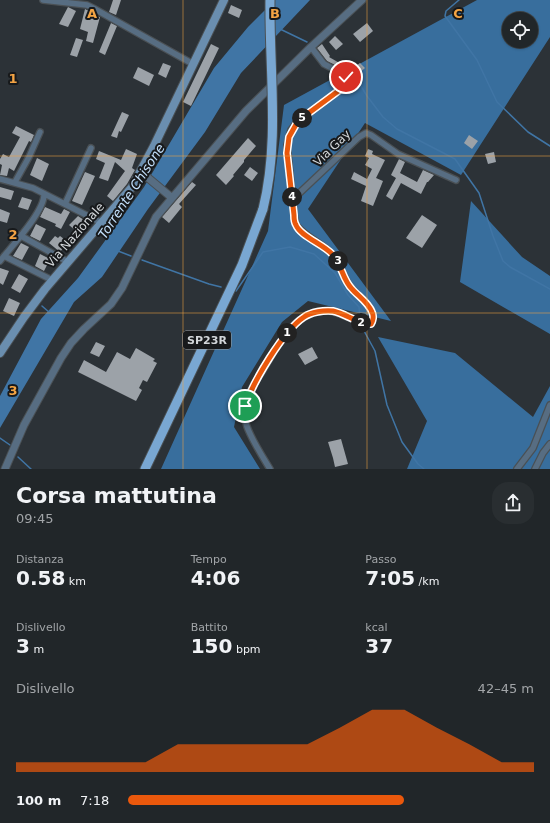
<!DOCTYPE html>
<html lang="it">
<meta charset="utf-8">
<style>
:root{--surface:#212629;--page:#292e31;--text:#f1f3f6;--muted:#a2a5a8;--line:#3e4346;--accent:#ea580c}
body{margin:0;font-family:"DejaVu Sans",sans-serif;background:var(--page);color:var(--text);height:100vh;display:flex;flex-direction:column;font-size:15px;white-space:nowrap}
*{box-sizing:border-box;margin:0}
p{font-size:13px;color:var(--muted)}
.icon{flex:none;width:22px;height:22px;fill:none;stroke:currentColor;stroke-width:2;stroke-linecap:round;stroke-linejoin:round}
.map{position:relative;height:469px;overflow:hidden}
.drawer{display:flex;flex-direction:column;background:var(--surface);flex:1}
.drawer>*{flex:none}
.buttons{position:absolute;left:502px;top:12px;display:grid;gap:8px}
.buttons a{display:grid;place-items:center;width:36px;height:36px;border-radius:50%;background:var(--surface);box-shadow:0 1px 3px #0004,0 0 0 1px var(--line);font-size:20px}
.pin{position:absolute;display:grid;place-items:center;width:34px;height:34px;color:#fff;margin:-17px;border:2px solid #fff;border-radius:50%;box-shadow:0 1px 4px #0007}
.km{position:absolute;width:20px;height:20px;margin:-10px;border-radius:50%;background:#222;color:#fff;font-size:11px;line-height:20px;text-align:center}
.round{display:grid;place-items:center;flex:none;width:42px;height:42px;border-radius:16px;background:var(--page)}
.headline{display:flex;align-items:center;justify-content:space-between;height:68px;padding:0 16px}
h1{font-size:22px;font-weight:600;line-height:30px}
.figures{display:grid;grid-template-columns:repeat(3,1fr);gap:6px;height:68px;padding:4px 16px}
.figures div{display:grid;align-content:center}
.figures b{font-size:20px;font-weight:600}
.figures small{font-size:11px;font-weight:400}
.figures p{font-size:11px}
.chart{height:112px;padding:8px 16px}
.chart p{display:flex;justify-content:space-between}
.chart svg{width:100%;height:72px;margin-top:4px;fill:var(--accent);opacity:.7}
ul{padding:0 16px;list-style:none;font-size:13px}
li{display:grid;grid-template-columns:64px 48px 1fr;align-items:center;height:30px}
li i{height:10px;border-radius:5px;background:var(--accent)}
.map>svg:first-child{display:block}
</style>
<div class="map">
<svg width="550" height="469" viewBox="0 0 550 469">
<rect width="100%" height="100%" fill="#2c3237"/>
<path fill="#386e9d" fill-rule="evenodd" d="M477,0H550V37L461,175L365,123L308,209L391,321L308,301L282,322L242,387L234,427L260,469H161L268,231L284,105ZM509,19H531V41H509Z
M471,201L522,257L550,276V334L460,282Z
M378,337L455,353L533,417L550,386V469H407L427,421Z"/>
<path fill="#4075a5" d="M275,0H310L241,73L205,132L148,209L102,277L74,302L0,428V396L41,319L78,278L144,187L214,68L248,27Z"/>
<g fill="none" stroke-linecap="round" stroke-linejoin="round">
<path stroke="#4075a5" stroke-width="1.5" d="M459,0L446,11L445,16L477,60L497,102L528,132L550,146
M280,29L307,42
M356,78L367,96L383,117L397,129L455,159L479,193L493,236L503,261L510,267L550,289
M118,251L131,256
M142,260L209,284L221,287
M236,291L263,252L290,247L314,254L335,273L348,295L359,307L360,318
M42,306L50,313
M363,329L375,351L387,405L402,442L418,464L424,469
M0,438L10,445
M18,457L31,469"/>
</g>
<path fill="#9ca2a8" d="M113,0H121L116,15L109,12Z
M231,5L242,10L239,18L228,13Z
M68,7L76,11L68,27L59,24Z
M85,9L91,12V14L100,17L93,43L86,41L88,32L80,29Z
M111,23L117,26L105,55L99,52Z
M367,23L373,31L360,42L353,34Z
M335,36L343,44L336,50L329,42Z
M76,38L83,40L77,57L70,55Z
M211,44L219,48L191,106L183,102Z
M322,44L330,56L329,57L357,73L353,68L360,63L365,68L352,79L345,70L327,61L317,48Z
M163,63L171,66L166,78L158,74Z
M138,67L154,75L149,86L133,78Z
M122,112L129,115L121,132L119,131L117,138L111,136Z
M16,126L34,135L31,142L29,141L14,171L9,168L7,176L0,175L2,165L0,164V159L3,154L9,157L20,137L12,133Z
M469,135L478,141L472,149L464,143Z
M248,138L256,146L244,160V162L233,175L234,176L226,185L216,175Z
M126,149L137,154L132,168L135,170L127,184L113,201L107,196L125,171L115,162L108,181L99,178L105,163L96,159L99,151L121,160Z
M368,149L373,151L372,154L385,160L376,178L383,181L373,206L361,201L366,186L351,179L354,172L367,179L372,169L365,165L369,158L365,156Z
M494,152L496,162L488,164L485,154Z
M37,158L49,164L42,181L30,175Z
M399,159L405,162L400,173L417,182L423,170L434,175L428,182H427L421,194L401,183L392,200L386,196L396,178L391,175Z
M250,167L258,173L252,181L244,175Z
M85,172L95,176L82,205L72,201Z
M192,182L196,185L179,204L182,207L169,223L162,217Z
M0,187L14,191L11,200L0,197Z
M22,197L32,200L28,210L18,207Z
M45,207L61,214L64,209L70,212L61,229L55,226L56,224L40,217Z
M0,209L10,213L7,223L0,221Z
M422,215L437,225L422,248L406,238Z
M78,216L87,222L77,232L69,225Z
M36,224L46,229L40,241L30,236Z
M55,236L58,238L60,236L68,242L60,252L49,243Z
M21,243L29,247L22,260L13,256Z
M40,254L50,259L44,271L35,266Z
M0,268L9,271L3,285L0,283Z
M19,274L28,279L20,293L11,288Z
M9,298L20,303L14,316L3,311Z
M96,342L105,346L99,357L90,353Z
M312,347L318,358L305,365L298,354Z
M136,348L155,359L153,361L157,363L147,382L143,380L139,388L142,390L136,401L78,372L84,360L106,372L117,352L130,359Z
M341,439L348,464L335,467L333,458L328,442Z"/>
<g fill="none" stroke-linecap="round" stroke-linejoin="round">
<g stroke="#4a5054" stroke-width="8">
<path id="minor" d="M43,0L87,5L93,8L193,64
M0,179L33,188L102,223
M15,182L29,157L40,132
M292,200L359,137L366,133L371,135L398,154L456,180
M65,204L91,148
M22,234L23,237L68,262
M4,256L52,280
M0,261C11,247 45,211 44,194
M270,469C264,459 248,434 246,423C245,418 244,410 245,405C248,392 256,381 263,370C277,347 292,315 321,311C340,309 352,323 371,324C373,321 374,316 372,312C368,302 358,296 352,289C343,279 342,265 332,254C321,243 306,237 296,225L294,215L287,145L291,130L298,121L345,86L348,80L343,74L324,64L311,47
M517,469L533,448L550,405
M535,469L543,453L550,444"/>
</g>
<g stroke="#4a5054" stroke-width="9">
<path id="tertiary" d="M141,172L171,197
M5,469L24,425L61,358L71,343L84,329L111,304L122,288L156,217L246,111L311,47L362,0"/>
</g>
<g stroke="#4a5054" stroke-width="10">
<path id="secondary" d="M0,353L24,317L45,289L132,187L154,146L224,0"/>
</g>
<g stroke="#4a5054" stroke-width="11">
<path id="primary" d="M145,469L242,265L263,209"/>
</g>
<use href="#minor" stroke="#576d82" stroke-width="5.5"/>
<use href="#tertiary" stroke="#576d82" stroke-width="7"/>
<use href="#secondary" stroke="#6a8eaf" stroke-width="8"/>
<use href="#primary" stroke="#79a7d2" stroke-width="9"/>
<g stroke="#4a5054" stroke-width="11" stroke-linecap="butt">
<path id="primary-bridge" d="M263,209C280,141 269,69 270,0"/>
</g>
<use href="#primary-bridge" stroke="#79a7d2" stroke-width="9"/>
</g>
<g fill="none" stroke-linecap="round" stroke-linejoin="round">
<g stroke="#fff" stroke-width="8">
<path id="route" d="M245,406C253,382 283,331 304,317C311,312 324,310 333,311C347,314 355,323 371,324C373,321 374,316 372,312C368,302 358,296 352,289C342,279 342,264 332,254C323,244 300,236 296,225C294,222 294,218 294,215L287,153L289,137L298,121L345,86L348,80L346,77"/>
</g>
<use href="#route" stroke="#ea580c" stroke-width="5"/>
</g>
<path fill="none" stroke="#f4a444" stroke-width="1" stroke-opacity="0.55" d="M183,0V469M367,0V469M0,156H550M0,313H550"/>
<g text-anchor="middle" stroke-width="4" stroke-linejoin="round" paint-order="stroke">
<rect fill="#17191b" stroke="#9a9da0" stroke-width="1" x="183" y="331" width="48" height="18" rx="3"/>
<g font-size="11" font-weight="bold" fill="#d2d6d9">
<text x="207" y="344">SP23R</text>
</g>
<g font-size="12" fill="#d2d6d9" stroke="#17191b">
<text transform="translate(332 148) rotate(-44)" y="4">Via Gay</text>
<text transform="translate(75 235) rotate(-49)" y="4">Via Nazionale</text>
</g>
<g font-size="13" font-style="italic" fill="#c4e1fd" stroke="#17191b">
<text transform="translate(131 191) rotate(-57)" y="5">Torrente Chisone</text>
</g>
</g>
<g font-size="13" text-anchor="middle" font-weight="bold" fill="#f4a444" stroke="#17191b" stroke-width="4" stroke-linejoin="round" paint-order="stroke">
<text x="92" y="18">A</text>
<text x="275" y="18">B</text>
<text x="458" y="18">C</text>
<text x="13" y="83">1</text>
<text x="13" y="239">2</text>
<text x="13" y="395">3</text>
</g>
</svg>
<div class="buttons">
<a><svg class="icon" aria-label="locate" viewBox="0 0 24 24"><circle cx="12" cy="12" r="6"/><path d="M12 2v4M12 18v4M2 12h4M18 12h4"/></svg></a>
</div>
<div class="pin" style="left:245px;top:406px;background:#1e9e55"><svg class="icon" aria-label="arrive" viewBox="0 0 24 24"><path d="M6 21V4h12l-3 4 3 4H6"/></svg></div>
<div class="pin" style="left:346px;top:77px;background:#d93025"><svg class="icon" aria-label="check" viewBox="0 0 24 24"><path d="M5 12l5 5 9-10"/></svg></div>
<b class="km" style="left:287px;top:333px">1</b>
<b class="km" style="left:361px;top:323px">2</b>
<b class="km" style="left:338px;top:261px">3</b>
<b class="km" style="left:292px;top:197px">4</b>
<b class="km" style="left:302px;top:118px">5</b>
</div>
<section class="drawer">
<div class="headline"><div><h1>Corsa mattutina</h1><p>09:45</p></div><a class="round"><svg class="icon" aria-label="share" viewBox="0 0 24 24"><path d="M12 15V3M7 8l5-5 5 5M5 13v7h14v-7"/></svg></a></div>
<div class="figures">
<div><p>Distanza</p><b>0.58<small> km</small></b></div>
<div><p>Tempo</p><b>4:06</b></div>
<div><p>Passo</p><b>7:05<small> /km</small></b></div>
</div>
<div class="figures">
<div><p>Dislivello</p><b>3<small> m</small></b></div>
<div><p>Battito</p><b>150<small> bpm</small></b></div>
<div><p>kcal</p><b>37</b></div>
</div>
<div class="chart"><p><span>Dislivello</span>42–45 m</p>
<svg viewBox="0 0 160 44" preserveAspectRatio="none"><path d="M0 44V38L10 38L20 38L30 38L40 38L50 27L60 27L70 27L80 27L90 27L100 17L110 6L120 6L130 17L140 27L150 38L160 38V44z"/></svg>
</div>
<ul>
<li><b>100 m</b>7:18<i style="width:68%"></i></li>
</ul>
</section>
